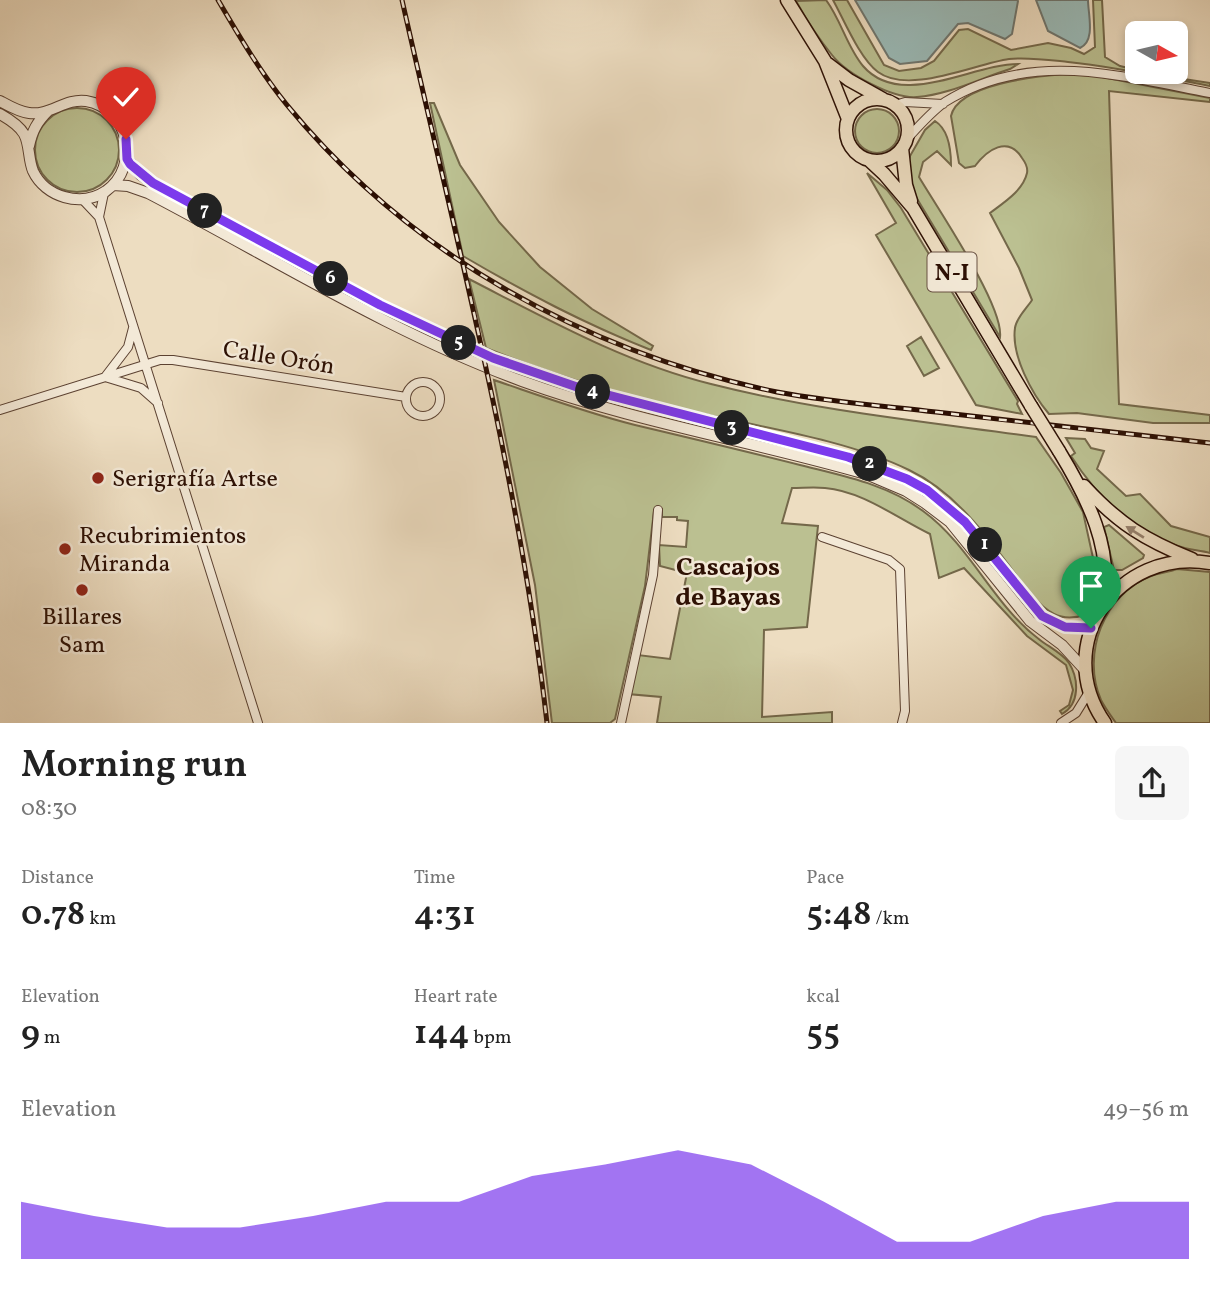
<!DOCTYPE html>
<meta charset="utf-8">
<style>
:root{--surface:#fff;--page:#f6f6f6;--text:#222;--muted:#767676;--accent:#7c3aed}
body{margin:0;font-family:Vollkorn,serif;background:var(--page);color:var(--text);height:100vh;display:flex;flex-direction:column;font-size:26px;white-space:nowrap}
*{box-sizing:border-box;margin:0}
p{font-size:23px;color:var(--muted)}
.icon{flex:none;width:38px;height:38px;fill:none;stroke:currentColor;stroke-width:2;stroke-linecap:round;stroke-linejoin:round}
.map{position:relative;height:723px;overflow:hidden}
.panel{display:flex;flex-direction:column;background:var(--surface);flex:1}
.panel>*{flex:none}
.needle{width:46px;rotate:98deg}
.tools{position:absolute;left:1125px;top:21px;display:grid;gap:14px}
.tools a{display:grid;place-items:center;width:63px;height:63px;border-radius:10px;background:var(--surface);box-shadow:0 4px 10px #0003;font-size:35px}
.pin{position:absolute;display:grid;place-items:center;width:60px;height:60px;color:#fff;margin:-72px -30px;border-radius:50% 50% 50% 0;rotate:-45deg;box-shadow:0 0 7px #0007}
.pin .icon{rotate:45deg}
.km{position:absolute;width:35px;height:35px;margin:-18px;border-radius:50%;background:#222;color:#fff;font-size:19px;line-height:35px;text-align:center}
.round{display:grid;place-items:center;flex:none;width:74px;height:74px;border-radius:10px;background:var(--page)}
.head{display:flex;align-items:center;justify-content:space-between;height:119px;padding:0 21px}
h1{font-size:38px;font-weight:600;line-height:52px}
.figures{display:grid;grid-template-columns:repeat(3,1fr);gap:10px;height:119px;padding:7px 21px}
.figures div{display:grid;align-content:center}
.figures b{font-size:35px;font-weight:600}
.figures small{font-size:19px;font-weight:400}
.figures p{font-size:19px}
.chart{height:196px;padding:14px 21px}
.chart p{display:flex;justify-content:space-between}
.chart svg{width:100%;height:126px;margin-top:7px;fill:var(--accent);opacity:.7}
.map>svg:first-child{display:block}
</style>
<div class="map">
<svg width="1210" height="723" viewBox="0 0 1210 723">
<rect width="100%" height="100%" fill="#edddc1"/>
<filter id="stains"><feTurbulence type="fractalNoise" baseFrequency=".00286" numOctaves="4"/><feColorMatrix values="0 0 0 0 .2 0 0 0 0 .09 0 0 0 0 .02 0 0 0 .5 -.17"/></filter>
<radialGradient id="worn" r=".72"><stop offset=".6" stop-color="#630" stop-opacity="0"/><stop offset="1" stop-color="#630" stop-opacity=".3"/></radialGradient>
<path fill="#bbc091" stroke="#74684a" stroke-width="2" d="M826,0C841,20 847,47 863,66C901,110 972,64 1018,64L1010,69C981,78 948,95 917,97C893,99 847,74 832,55C818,38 806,19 796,1Z
M833,0H847L884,65L899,71L921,68L934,61L959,30L968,29L1011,50L1048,43L1071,48L1084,54L1095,47L1093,0H1102L1105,57L1120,66L1137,70L1138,72L1210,83V86C1163,77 1115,67 1068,62C1049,60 1028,57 1009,59C974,64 909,95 878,72C860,59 844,20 833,0Z
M1065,74L1097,76L1210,98V102L1109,91L1119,404L1210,415V423H1153L1077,413L1049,414C1032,394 1011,355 1015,328C1016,318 1027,308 1032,300L1019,268L990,213C1003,203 1023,191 1027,173C1028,168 1025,162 1022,158C1008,135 987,150 975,166L965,168L959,163L951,116C958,84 1038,76 1065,74Z
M430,103H434L460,165L499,222L540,267L592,309L653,346L651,350C583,323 526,293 463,256Z
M35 150a42 42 0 1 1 84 0a42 42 0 1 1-84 0Z
M855 131a22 22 0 1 1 44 0a22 22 0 1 1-44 0Z
M935,121C949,130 951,149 951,165L937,151L923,162L919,177C938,209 1004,306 1000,337L913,192L908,165L910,156L925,130Z
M867,173L887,190L901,208L1018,401L1017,404L1022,414L976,405L876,235L896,223Z
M469,279C547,319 625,363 711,384C817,411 928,422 1036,437L1061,473L1083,512L1095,567L1098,592L1094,603L1085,615C1075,618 1064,619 1054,614C1035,604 1021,581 1008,564C980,527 951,490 909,470C848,440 761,427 694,412C623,396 553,375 486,348Z
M921,337L939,368L924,376L907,346Z
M494,380C541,396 587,413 635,425C690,438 745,451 800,465C843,476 887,484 923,511C971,546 993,605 1040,640C1049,647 1062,653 1069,663C1079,679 1080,704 1062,714L1060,711L1069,705L1073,690L1066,665L1027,636L964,568L939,578L930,534C897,518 862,491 825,488C814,487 803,488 792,488L782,523L818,526L807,627L764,630L762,717L832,712V723H657L661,697L628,694L638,655L670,659L687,573L660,566L659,545L686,547L688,521L677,520V517H662V509L654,511L645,586L615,719L610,723H552L535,585Z
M1066,438L1085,439L1091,448L1104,451L1097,469L1126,496L1140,494L1171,526L1210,537V553C1199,550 1188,550 1178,546C1132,532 1096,495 1071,456L1075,453Z
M1109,525L1144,555L1143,558L1122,570H1114L1104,527Z
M1177,569L1210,572V723H1116C1111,716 1105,708 1101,700C1081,654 1104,594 1151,576C1159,573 1169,572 1177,569Z"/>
<path fill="#9abbb9" stroke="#6e7670" stroke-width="2" d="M855,0H1017L1018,1L1012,34L1005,39L968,23L958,24L927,61L900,64L889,58Z
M1036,0H1088C1088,14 1096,41 1080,48L1048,31Z"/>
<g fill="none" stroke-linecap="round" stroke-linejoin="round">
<g stroke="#5c4232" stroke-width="10">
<path id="minor" d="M895,105L905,102L943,104
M907,139C918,127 931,112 945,102C1030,49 1120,76 1210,93
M104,193L99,217L258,723
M82,199L99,217
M105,377L141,388L158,403
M105,377L128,347L133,328
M406 399a17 17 0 1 1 34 0a17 17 0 1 1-34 0Z
M0,410L160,360H173L406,397
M822,537L889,560L900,569L905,711L902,723
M621,723L653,575L658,510
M1061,723L1076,713L1089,692"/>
</g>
<g stroke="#5c4232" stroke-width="12">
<path id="tertiary" d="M0,101C9,106 19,112 29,113C50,116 65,98 86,101C129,108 141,166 106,191C81,208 45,197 33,171C28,159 30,145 24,134C19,125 9,119 0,114
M29,146C32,131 37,122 48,111
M127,159L141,175L153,183L380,305L493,358L577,387L848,457L907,479L938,498L965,522L1042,616L1065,627L1092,628
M113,185L128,186L148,193C271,257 391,333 522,381C634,422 752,441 866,474L906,491L925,503L950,522L1030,621L1062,645L1085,670"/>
</g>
<g stroke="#2c0f03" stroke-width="15">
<path id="trunk" d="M787,0L825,61L848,119
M828,64L849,80L883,99
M846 130a31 31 0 1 1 62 0a31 31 0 1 1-62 0Z
M902,148L906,185L911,201
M869,160L884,174L913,208L1031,406
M1059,451C1087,497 1115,551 1102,605
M1084,486C1119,524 1145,540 1192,559
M1105,723C1050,645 1118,547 1210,563"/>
</g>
<use href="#minor" stroke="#f3e9d7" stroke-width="8"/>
<use href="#tertiary" stroke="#f3e9d7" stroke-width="10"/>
<use href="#trunk" stroke="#edddc1" stroke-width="12"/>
<g stroke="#2c0f03" stroke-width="5">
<path id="rail" d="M218,0C239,36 261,73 287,105C411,256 588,353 777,392C830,402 884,406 936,412C1028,423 1119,433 1210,443
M402,0C456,240 519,478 547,723"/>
</g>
<use href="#rail" stroke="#f3e9d7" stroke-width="2.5" stroke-dasharray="8" stroke-linecap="butt"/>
<g stroke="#2c0f03" stroke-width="15" stroke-linecap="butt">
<path id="trunk-bridge" d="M1031,406L1059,451"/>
</g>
<use href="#trunk-bridge" stroke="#edddc1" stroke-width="12"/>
</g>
<defs><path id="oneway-solid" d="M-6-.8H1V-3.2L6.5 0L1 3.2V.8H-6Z" transform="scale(1.75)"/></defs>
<use fill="#96806c" href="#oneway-solid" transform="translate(1135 532) rotate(-148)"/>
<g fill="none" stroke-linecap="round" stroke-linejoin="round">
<g stroke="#fff" stroke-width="14">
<path id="route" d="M126,139L127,159L130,164L153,183L380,305L493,358L577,387L848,457L907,479L927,490L965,522L1042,616L1065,627L1091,628"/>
</g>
<use href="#route" stroke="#7c3aed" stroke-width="9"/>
</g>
<g fill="#8f2418" stroke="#f3e9d7" stroke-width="2.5">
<circle cx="98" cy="478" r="7"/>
<circle cx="65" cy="549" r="7"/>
<circle cx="82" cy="590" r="7"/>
</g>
<g text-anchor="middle" stroke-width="5" stroke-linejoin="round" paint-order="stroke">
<rect fill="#f3e9d7" stroke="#685043" stroke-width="2" x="927.5" y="252.5" width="49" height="39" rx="5"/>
<g font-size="23" font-weight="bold" fill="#2c0f03">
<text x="952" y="280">N-I</text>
</g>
<g font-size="24" fill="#2c0f03" stroke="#f3e9d7">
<text transform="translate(279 357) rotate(9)" y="8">Calle Orón</text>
</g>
<g font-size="24" fill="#2c0f03" stroke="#f3e9d7" text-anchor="start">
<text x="112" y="486">Serigrafía Artse</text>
<text x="79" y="543">Recubrimientos<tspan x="79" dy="28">Miranda</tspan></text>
<text x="82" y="624" text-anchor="middle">Billares<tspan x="82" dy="28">Sam</tspan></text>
</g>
<g font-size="26" font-weight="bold" fill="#2c0f03" stroke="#f3e9d7">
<text x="728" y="575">Cascajos<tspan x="728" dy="30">de Bayas</tspan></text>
</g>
</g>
<rect width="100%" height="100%" filter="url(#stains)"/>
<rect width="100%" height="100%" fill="url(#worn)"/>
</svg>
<div class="tools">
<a><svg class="needle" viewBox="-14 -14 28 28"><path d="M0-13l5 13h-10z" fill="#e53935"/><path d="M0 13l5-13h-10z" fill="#767676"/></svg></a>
</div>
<div class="pin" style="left:1091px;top:628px;background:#1e9e55"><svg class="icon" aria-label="arrive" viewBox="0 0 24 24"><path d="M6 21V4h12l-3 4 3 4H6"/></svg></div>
<div class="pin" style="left:126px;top:139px;background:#d93025"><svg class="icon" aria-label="check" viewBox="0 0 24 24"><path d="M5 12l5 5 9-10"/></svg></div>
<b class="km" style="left:985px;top:545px">1</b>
<b class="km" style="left:870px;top:464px">2</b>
<b class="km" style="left:732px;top:428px">3</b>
<b class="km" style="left:593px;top:392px">4</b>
<b class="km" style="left:459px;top:343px">5</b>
<b class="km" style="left:331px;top:279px">6</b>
<b class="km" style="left:205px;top:211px">7</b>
</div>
<section class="panel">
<div class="head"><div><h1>Morning run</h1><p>08:30</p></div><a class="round"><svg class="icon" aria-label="share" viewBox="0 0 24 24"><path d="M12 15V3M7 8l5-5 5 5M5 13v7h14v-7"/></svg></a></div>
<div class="figures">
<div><p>Distance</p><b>0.78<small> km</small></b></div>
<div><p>Time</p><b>4:31</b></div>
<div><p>Pace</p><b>5:48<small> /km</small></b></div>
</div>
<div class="figures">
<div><p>Elevation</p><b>9<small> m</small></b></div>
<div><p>Heart rate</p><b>144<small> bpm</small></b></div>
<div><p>kcal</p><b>55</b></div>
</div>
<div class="chart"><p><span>Elevation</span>49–56 m</p>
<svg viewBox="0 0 160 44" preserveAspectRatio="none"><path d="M0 44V24L10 29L20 33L30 33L40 29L50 24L60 24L70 15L80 11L90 6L100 11L110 24L120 38L130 38L140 29L150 24L160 24V44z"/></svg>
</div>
</section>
